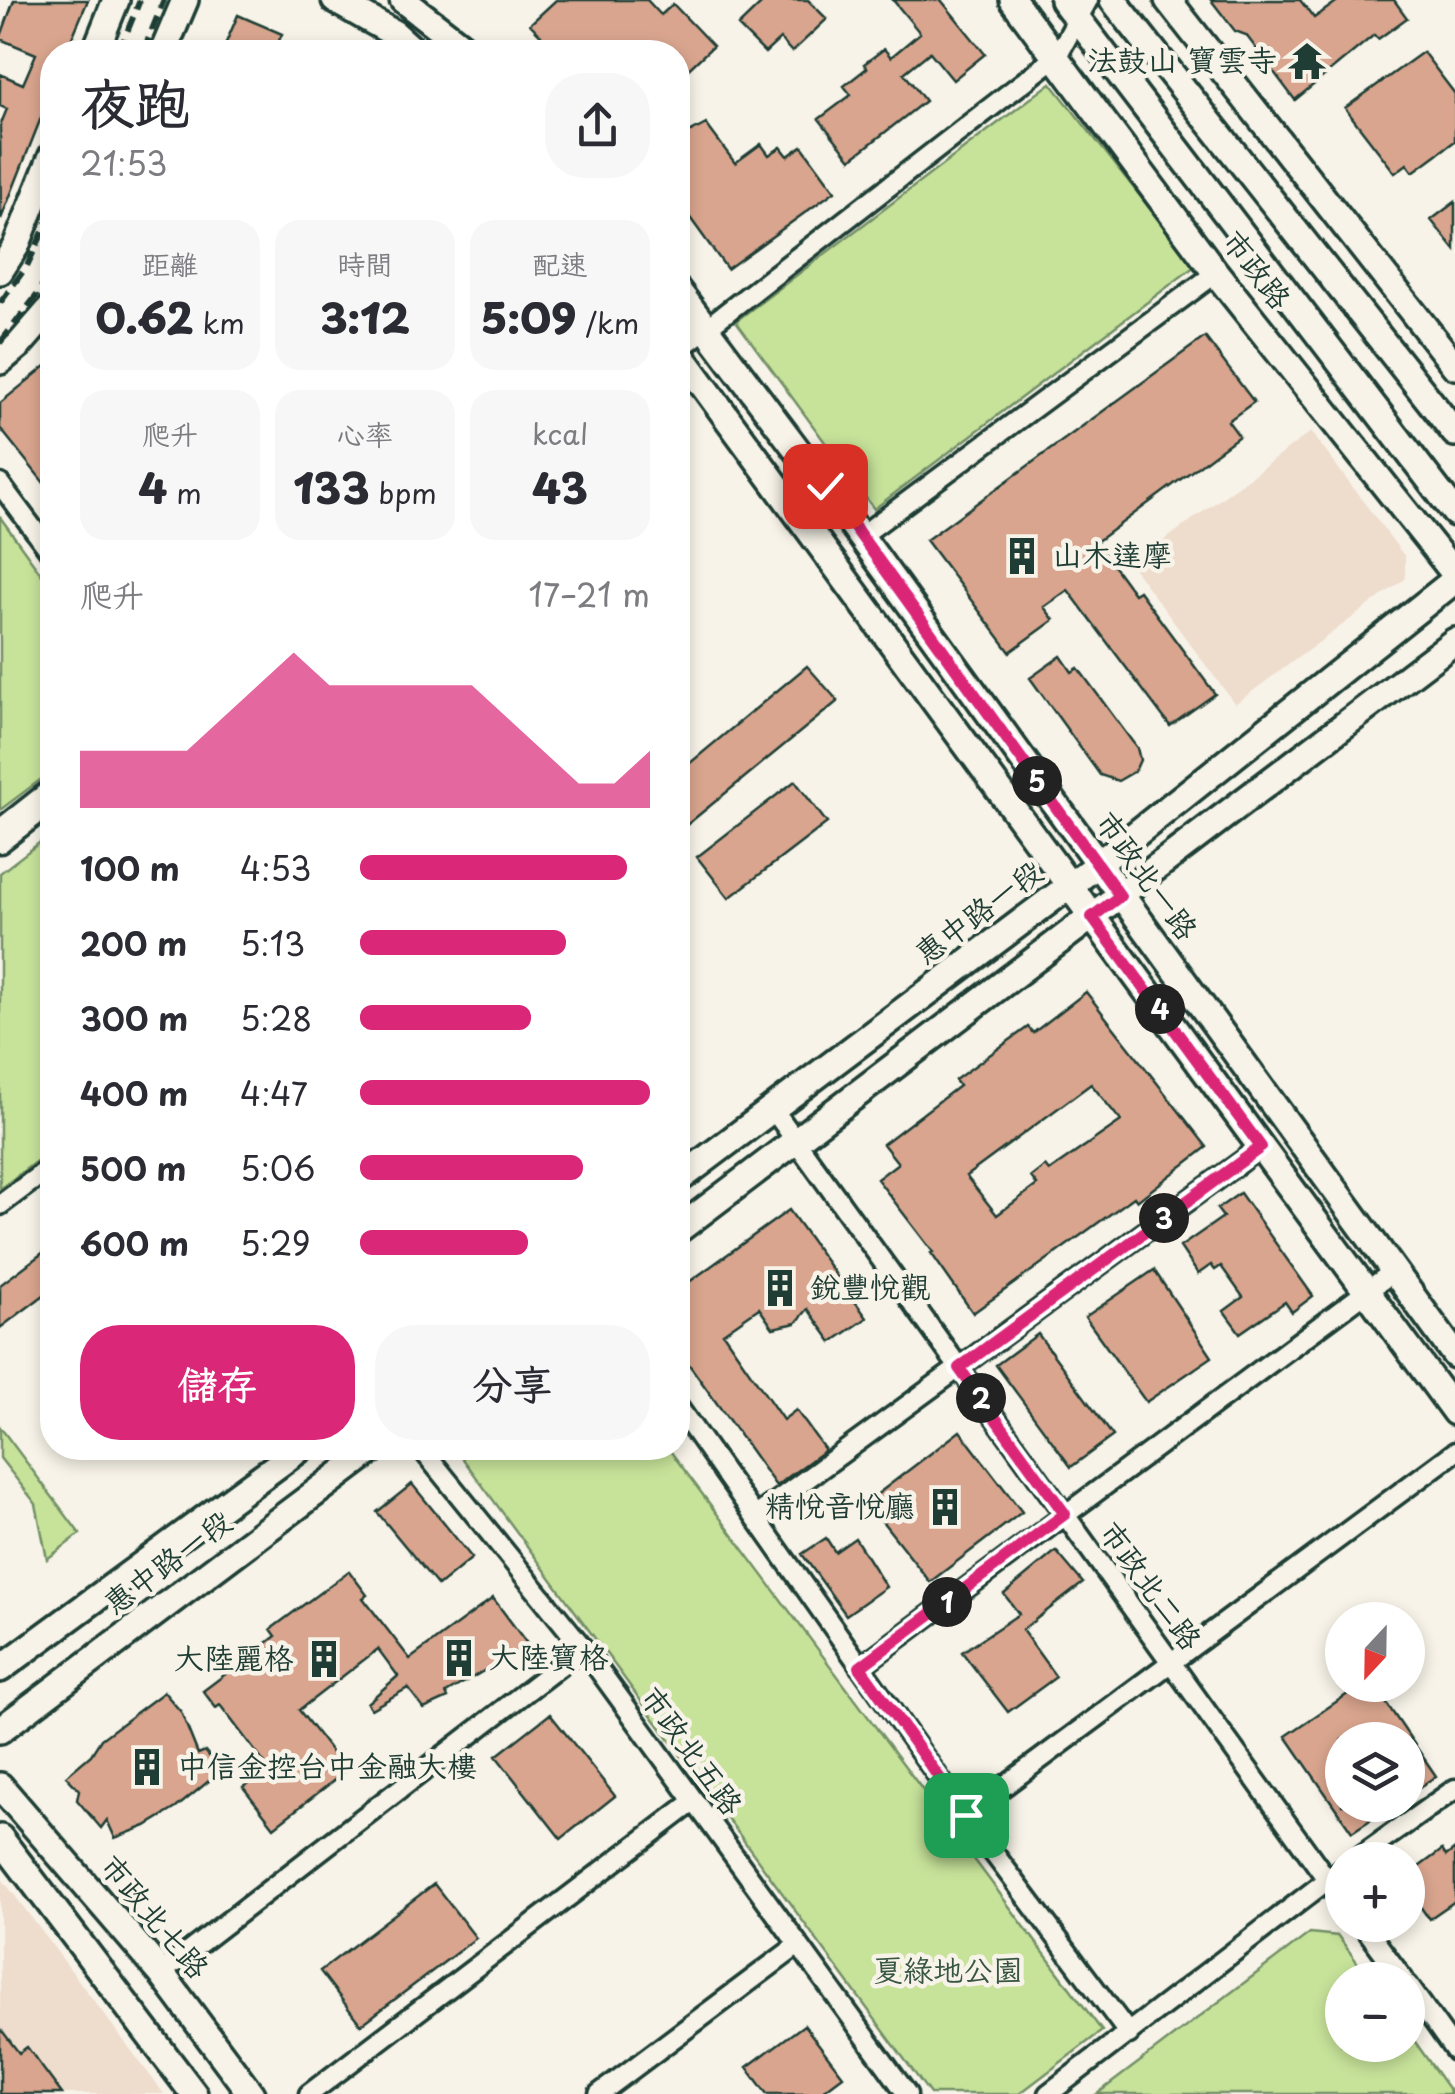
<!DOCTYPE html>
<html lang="zh-TW">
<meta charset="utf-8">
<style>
:root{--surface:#fff;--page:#f7f7f7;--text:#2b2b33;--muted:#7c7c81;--accent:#db2777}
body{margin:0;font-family:"Playpen Sans","LXGW WenKai TC",sans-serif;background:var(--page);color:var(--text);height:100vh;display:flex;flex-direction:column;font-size:38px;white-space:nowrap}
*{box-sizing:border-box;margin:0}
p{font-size:32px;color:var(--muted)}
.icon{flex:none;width:55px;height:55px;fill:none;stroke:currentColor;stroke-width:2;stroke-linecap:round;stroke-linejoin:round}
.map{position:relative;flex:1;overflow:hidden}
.details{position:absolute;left:40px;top:40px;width:650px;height:1420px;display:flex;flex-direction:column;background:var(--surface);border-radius:40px;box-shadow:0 5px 15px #0003}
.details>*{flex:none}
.needle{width:65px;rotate:202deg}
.buttons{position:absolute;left:1325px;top:1602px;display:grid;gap:20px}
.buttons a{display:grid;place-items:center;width:100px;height:100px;border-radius:50%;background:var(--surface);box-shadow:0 5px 15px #0003;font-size:50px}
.pin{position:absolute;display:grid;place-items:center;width:85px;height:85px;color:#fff;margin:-42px;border-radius:20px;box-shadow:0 5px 15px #0006}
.km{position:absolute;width:50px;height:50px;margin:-25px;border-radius:50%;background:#222;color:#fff;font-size:28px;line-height:50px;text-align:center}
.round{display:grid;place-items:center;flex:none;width:105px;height:105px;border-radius:40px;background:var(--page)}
.summary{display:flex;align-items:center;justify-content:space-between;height:170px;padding:0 40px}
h1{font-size:55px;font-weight:800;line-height:75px}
.figures{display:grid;grid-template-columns:repeat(3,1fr);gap:15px;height:170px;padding:10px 40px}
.figures div{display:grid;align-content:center;border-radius:25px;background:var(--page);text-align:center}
.figures b{font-size:42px;font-weight:800}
.figures small{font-size:28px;font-weight:400}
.figures p{font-size:28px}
.chart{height:280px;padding:20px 40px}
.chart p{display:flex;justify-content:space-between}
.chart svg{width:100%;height:180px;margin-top:10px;fill:var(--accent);opacity:.7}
.button{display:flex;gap:20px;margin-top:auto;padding:20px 40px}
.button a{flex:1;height:115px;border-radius:40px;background:var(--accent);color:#fff;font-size:40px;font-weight:800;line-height:115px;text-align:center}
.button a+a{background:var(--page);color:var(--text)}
ul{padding:0 40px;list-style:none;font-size:32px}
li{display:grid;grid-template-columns:160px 120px 1fr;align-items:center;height:75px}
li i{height:25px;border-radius:12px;background:var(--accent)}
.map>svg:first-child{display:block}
</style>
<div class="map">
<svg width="1455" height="2094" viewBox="0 0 1455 2094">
<rect width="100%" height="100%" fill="#f7f3e8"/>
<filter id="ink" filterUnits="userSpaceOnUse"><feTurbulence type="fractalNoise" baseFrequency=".01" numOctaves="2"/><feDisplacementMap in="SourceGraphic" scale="20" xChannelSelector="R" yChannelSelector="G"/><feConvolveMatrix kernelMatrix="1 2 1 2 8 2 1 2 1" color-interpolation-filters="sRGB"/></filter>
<g filter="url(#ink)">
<path fill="#eedccd" d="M1311,432L1405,557V579L1235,704L1131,565Z
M0,1876L164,2094H0Z"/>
<path fill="#c7e39a" stroke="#739067" stroke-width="2.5" d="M1051,83L1195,266L874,509L736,321Z
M0,517L52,589V771L0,810Z
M52,833V1149L0,1189V873Z
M0,1427L80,1534L47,1559L36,1504L0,1458Z
M455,1448H668L1102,2031L1019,2094H930Z
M1310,1933L1338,1936L1370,1980H1342V2045H1408V2032L1452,2094H1097Z"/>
<path fill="#d9a58e" stroke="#1f3d34" stroke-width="2.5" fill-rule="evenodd" d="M14,0H88L66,52H52V90L1,219L0,126L7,109L0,106V74L23,84L36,54L0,39Z
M556,0H647L661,15L673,4L713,46L678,79V52H557L530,24Z
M765,0H808L827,19L792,52L780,39L765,53L738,26Z
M893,0H941L985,54L953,80L930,52L904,73L925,101L851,159L819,119L851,95L844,86L867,68L864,64L884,49L891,57L920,33Z
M1211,0H1300L1314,18L1339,0H1394L1407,18L1378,39L1374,35L1295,100L1246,35L1235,31Z
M238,15L282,34L274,52H222Z
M1423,52L1455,94V141L1413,172L1407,164L1395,173L1345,108Z
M706,124L735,163L761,144L769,155L781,147L788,156L802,146L835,191L727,269L678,201V139Z
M1455,202V250L1431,220Z
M1205,337L1254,402L1228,421L1239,436L1096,542L1134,594L1139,591L1215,694L1170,726L1068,590L1044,607L1054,620L1010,652L926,540Z
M52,361V493L0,428V403Z
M1061,656L1072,672L1078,668L1137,748L1140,760L1135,771L1118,781L1100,775L1030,678Z
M807,666L838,701L678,832V773Z
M795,781L827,823L729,898L697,857Z
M1086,992L1207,1147L1137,1201L1134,1197L973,1313L931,1253L933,1252L877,1179L898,1163L883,1144L959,1086L955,1080L1028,1027L1033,1033ZM1091,1084L1121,1121L1049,1171L1045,1166L1031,1177L1037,1185L997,1215L966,1176Z
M1240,1193L1313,1296L1292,1312L1285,1302L1240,1333L1224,1311L1243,1297L1221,1266L1215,1270L1211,1265L1198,1274L1180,1247L1223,1217L1217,1209Z
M789,1210L867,1318L832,1342L808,1309L796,1323L773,1328L759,1308L723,1333L783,1420L796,1410L825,1450L776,1486L678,1349V1290Z
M52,1246V1289L0,1328V1285Z
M1154,1270L1212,1357L1146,1402L1085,1317Z
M1038,1334L1113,1436L1071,1467L996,1365Z
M960,1431L1022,1512L930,1582L867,1502Z
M412,1484L472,1558L438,1586L377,1512Z
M826,1538L835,1552L855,1538L886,1587L846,1615L802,1554Z
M1056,1551L1083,1583L1022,1630L1056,1677L1008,1712L962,1652L1019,1614L1004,1594Z
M349,1571L367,1595L363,1598L410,1659L493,1598L528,1645L446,1693L448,1698L424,1709L408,1688L371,1709L367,1703L398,1676L378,1649L299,1710L346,1771L274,1827L243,1787L268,1768L220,1705L216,1708L203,1691L276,1636L271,1629Z
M1361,1685H1374L1436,1776L1408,1795V1740H1342V1805H1393L1352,1832L1286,1736Z
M164,1692L181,1712L198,1754L205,1751L221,1771L176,1808L146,1826L115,1838L107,1820L101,1828L77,1800L79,1790L66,1776L91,1755L101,1739Z
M550,1714L615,1796L561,1839L496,1756Z
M1455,1849V1901L1429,1919L1408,1889V1875L1442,1850L1446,1856Z
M434,1884L476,1938L361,2025L320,1971Z
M804,2025L843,2076L819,2094H767L747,2067Z
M0,2028L19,2053L27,2047L62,2094H0Z"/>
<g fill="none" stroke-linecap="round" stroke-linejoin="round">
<g stroke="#1f3d34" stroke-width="25">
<path id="street" d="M678,350L1057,56L1088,0
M0,484L52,554
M861,536L1216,273
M0,829L52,788
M0,843L52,803
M773,1109L1342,1900
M0,1205L52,1166
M678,1407L965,1815L1129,2034
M421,1448L583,1648L907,2094
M756,1516L1261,1147
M860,1667L1394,1271
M965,1815L1455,1452
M1355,1860L1455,1789
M1363,1925L1404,1980
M161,1973L583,1648
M1408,1985L1455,2051
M309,2094L693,1802
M599,2094L798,1945
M1048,2094L1342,1869"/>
</g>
<g stroke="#1f3d34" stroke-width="32">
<path id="secondary" d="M335,0L395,34L415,52
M403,0L470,52
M1013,0L1216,273L1455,574
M1063,0L1455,513
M1113,0L1455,433
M1168,0L1455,366
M95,52L116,0
M163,52L185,0
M0,271L16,246L52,156
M678,291L825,487L1455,1355
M678,351L1455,1412
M0,361L19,345L52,307
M678,1180L1097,865L1455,580
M678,1230L1455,641
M0,1669L301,1448
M0,1730L375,1448
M0,1786L161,1973L251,2094
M0,1838L194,2094"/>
</g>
<use href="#street" stroke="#f7f3e8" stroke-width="18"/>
<use href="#secondary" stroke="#f7f3e8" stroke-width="25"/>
<path stroke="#1f3d34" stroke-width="6" stroke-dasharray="15 8" stroke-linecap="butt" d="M119,52L140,0
M143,52L164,0
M0,303L27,266L52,213
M0,343L37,295L52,267"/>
</g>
</g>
<g fill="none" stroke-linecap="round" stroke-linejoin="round" filter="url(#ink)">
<g stroke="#fff" stroke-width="20">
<path id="route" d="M825,486L1120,896L1092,917L1261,1147L959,1368L1065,1514L860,1667L966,1815"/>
</g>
<use href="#route" stroke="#db2777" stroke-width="12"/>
</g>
<defs>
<g id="temple-bare" transform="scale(3)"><path d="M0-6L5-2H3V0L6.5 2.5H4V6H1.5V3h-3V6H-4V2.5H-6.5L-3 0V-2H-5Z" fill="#1f3d34" stroke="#f7f3e8" stroke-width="2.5" paint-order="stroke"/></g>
<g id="building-bare" transform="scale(3)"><path d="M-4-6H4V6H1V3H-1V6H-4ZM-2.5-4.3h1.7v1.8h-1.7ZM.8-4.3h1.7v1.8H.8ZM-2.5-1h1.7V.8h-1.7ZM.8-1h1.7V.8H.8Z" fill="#1f3d34" stroke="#f7f3e8" stroke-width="2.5" paint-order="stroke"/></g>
</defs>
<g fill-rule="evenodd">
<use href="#temple-bare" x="1307" y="61"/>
<use href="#building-bare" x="1022" y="556"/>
<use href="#building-bare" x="780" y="1288"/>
<use href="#building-bare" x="945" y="1507"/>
<use href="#building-bare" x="459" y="1658"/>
<use href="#building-bare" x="324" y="1659"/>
<use href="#building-bare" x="147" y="1767"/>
</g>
<g text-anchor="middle" stroke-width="9" stroke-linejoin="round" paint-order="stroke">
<g font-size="30" fill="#1f3d34" stroke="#f7f3e8" text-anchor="start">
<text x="1277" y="71" text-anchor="end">法鼓山 寶雲寺</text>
<text x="1052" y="566">山木達摩</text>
<text x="810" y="1298">銳豐悅觀</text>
<text x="915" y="1517" text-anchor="end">精悅音悅廳</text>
<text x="489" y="1668">大陸寶格</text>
<text x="294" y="1669" text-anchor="end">大陸麗格</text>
<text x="177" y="1777">中信金控台中金融大樓</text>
</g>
<g font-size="30" fill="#1f3d34" stroke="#f7f3e8">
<text transform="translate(1256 270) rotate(52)" y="10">市政路</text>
<text transform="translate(1146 876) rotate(54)" y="10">市政北一路</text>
<text transform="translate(979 913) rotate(-37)" y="10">惠中路一段</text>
<text transform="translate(168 1563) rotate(-37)" y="10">惠中路一段</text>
<text transform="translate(1150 1586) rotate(54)" y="10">市政北二路</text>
<text transform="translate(691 1751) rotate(54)" y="10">市政北五路</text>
<text transform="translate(154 1917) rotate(50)" y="10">市政北七路</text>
</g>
<g font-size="30" fill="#385643" stroke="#f7f3e8">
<text x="948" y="1981">夏綠地公園</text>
</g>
</g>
</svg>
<div class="buttons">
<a><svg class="needle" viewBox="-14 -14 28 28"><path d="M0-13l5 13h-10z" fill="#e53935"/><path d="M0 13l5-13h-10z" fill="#7c7c81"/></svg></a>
<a><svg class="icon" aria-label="layers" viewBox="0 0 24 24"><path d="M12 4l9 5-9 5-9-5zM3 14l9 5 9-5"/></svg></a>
<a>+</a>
<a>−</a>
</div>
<div class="pin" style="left:966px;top:1815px;background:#1e9e55"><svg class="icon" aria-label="arrive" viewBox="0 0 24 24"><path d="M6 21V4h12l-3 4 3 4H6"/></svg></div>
<div class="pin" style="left:825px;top:486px;background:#d93025"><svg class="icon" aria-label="check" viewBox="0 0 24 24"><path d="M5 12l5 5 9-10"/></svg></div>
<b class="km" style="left:947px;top:1602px">1</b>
<b class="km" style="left:981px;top:1398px">2</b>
<b class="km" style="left:1164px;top:1218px">3</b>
<b class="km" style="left:1160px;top:1009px">4</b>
<b class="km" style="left:1037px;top:781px">5</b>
<section class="details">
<div class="summary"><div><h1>夜跑</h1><p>21:53</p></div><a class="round"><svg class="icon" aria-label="share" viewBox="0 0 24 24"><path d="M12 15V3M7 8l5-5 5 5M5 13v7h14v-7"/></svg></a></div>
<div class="figures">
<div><p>距離</p><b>0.62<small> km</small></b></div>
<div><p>時間</p><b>3:12</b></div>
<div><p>配速</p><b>5:09<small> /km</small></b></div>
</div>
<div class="figures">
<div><p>爬升</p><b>4<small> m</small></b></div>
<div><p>心率</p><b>133<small> bpm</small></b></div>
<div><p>kcal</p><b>43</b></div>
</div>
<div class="chart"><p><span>爬升</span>17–21 m</p>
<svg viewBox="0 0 160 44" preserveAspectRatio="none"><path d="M0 44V30L10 30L20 30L30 30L40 22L50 14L60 6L70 14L80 14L90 14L100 14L110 14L120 22L130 30L140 38L150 38L160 30V44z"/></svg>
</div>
<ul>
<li><b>100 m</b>4:53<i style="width:92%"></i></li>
<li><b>200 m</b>5:13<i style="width:71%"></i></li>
<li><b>300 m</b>5:28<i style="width:59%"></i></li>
<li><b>400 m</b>4:47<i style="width:100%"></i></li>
<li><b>500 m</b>5:06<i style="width:77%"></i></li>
<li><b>600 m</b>5:29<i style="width:58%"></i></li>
</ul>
<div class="button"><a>儲存</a><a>分享</a></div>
</section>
</div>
